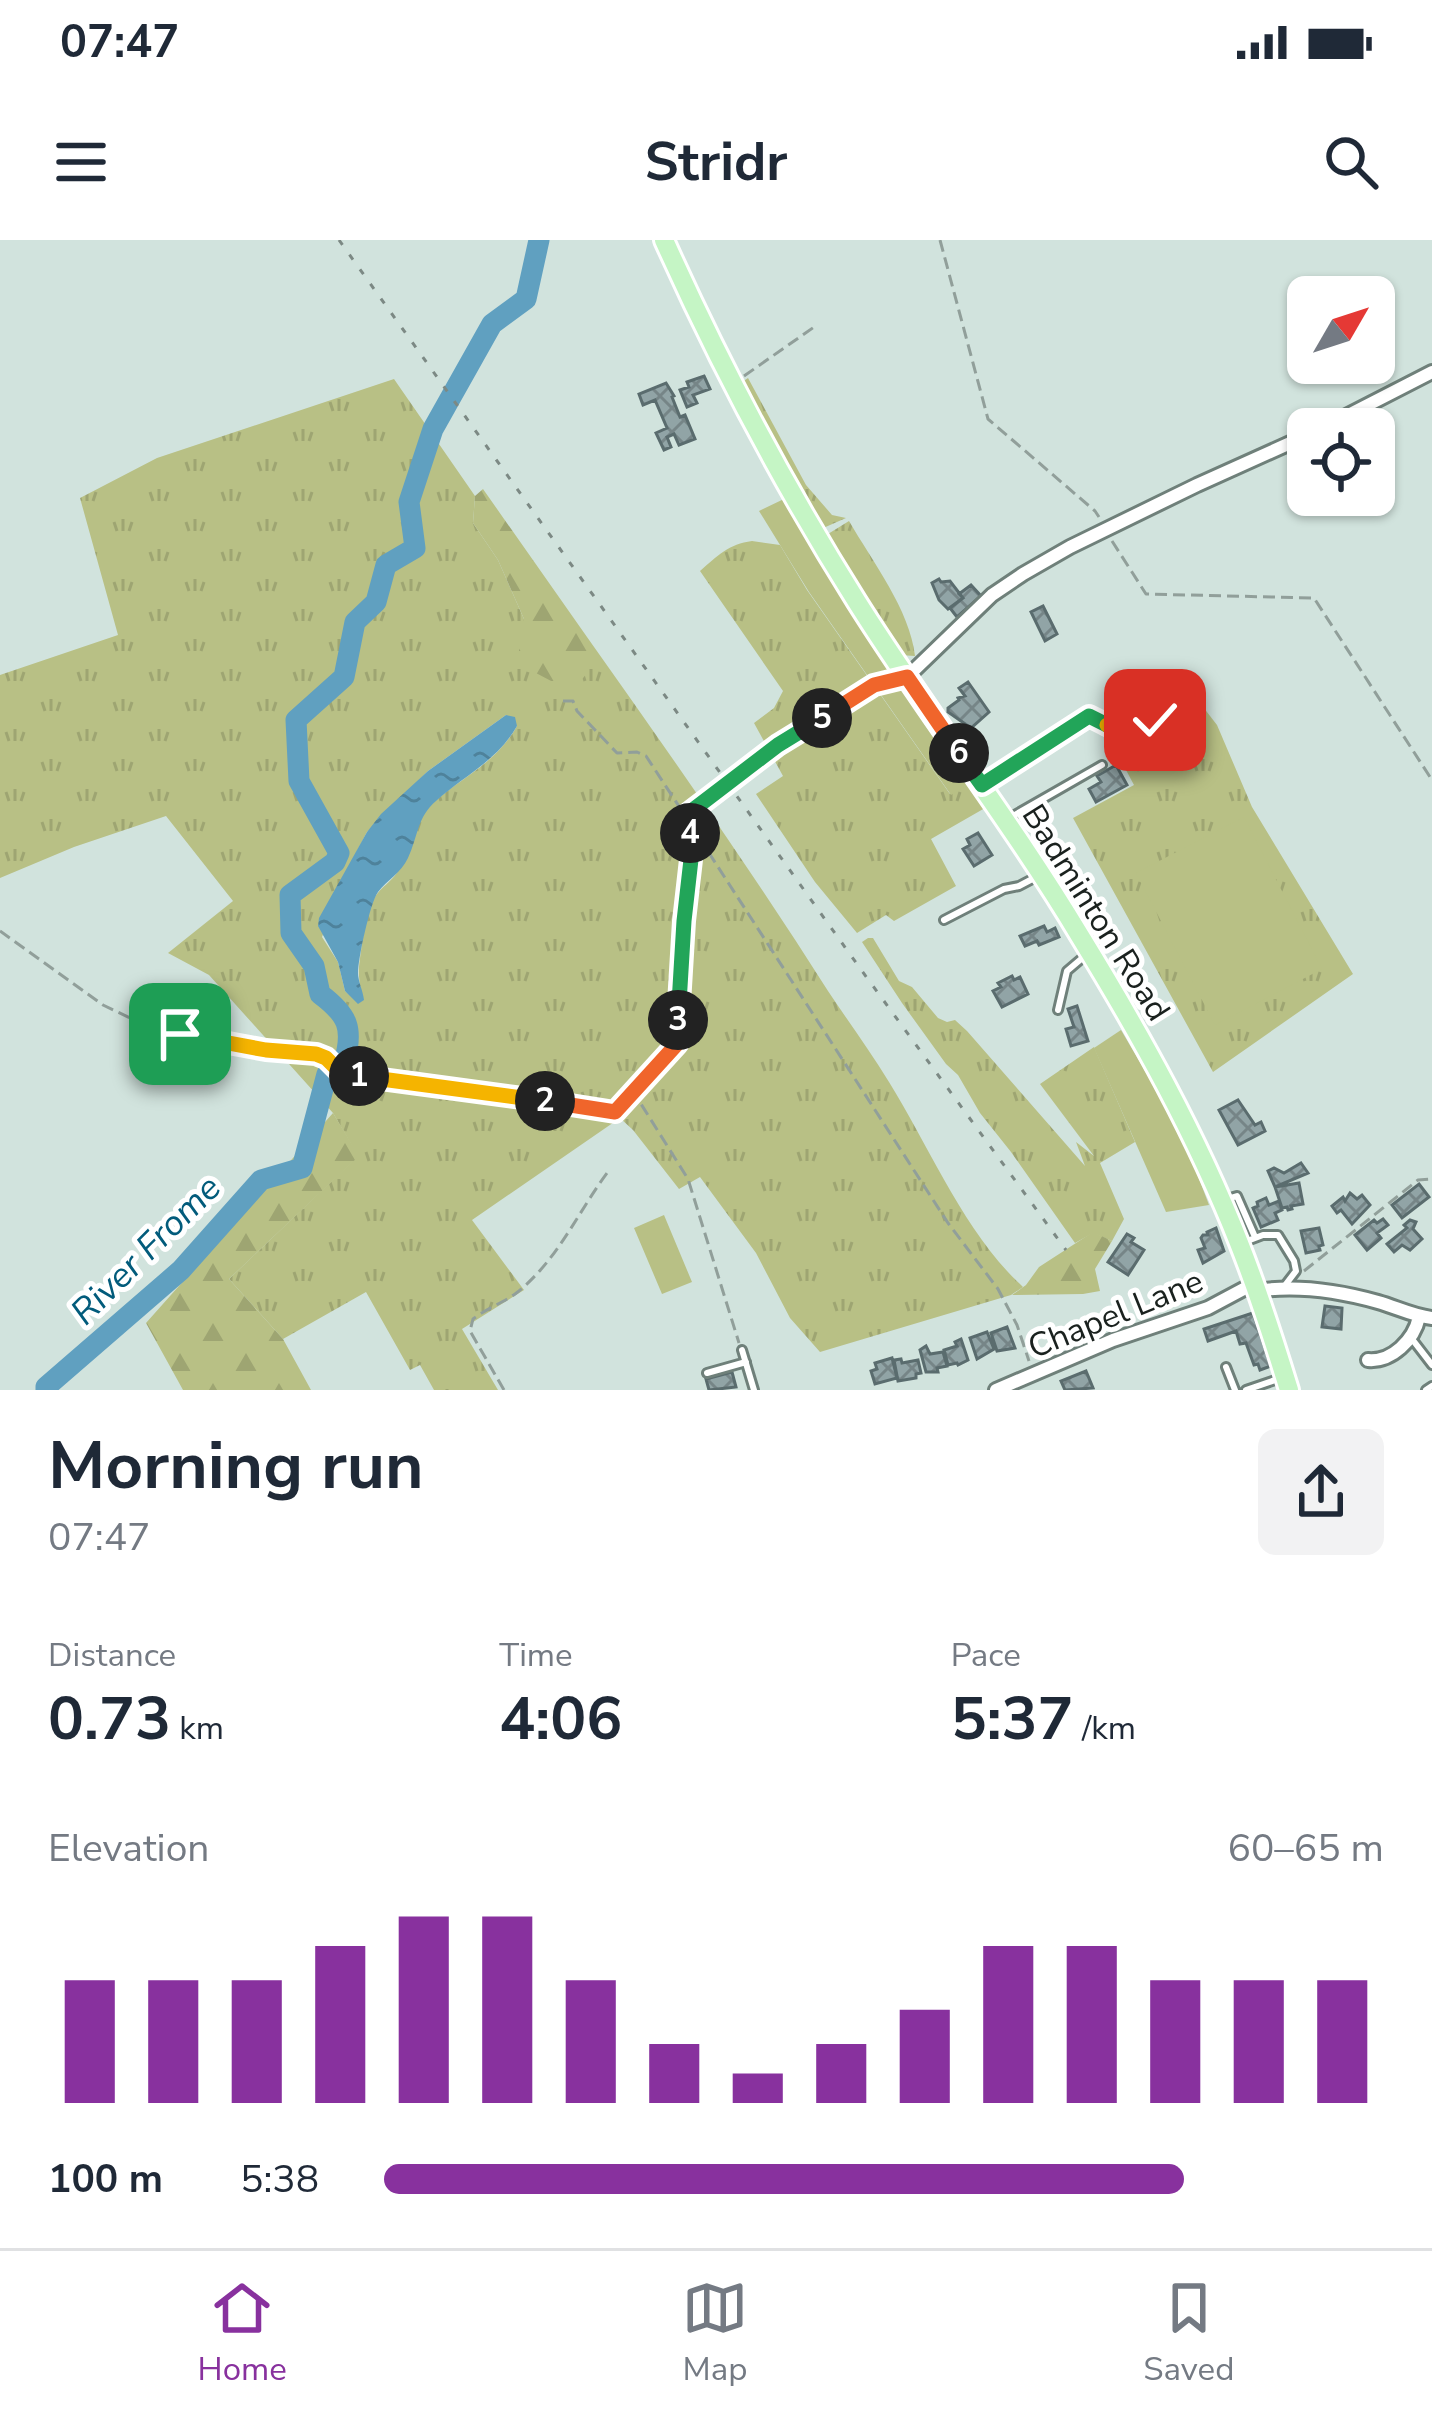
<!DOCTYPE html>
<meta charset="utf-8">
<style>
:root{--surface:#fff;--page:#f2f2f3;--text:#1f2937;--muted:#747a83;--line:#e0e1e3;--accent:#88319e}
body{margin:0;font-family:"Nunito Sans",sans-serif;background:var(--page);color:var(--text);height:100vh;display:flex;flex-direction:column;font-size:45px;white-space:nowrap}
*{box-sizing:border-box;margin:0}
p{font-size:39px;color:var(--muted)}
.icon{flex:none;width:66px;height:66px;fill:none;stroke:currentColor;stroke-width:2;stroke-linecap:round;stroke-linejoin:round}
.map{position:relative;height:1150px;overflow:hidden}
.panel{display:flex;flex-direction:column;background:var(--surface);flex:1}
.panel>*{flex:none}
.needle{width:78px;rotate:51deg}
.tools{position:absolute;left:1287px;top:36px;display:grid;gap:24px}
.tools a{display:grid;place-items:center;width:108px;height:108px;border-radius:18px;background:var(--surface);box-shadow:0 3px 9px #0004;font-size:60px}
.pin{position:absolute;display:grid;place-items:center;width:102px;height:102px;color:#fff;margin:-51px;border-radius:24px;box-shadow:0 6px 18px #0006}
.km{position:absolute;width:60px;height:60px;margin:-30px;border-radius:50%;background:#222;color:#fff;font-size:33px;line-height:60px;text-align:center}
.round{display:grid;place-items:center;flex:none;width:126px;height:126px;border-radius:18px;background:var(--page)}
.overview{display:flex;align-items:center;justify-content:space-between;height:204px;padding:0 48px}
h1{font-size:66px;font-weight:700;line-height:90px}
.figures{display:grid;grid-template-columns:repeat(3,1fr);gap:18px;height:204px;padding:12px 48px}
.figures div{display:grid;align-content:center}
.figures b{font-size:60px;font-weight:700}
.figures small{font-size:33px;font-weight:400}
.figures p{font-size:33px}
.chart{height:336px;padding:24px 48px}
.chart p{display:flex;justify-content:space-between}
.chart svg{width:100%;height:216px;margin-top:12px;stroke:var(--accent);stroke-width:6}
ul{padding:0 48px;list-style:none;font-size:39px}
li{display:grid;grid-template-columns:192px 144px 1fr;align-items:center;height:90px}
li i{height:30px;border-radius:15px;background:var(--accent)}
.status{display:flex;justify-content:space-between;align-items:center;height:84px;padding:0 60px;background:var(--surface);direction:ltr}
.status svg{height:33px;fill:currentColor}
header{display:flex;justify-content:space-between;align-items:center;height:156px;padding:0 48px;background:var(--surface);font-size:54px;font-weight:700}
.menu{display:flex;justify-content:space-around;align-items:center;height:168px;border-top:3px solid var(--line);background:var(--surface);font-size:33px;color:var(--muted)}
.menu a{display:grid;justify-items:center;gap:6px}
.menu .current{color:var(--accent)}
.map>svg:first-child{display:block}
</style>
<div class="status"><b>07:47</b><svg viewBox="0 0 49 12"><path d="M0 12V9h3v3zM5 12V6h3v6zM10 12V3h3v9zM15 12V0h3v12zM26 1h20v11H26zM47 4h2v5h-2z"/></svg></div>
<header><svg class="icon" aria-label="menu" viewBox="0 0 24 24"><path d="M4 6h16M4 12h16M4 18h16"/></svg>Stridr<svg class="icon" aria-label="search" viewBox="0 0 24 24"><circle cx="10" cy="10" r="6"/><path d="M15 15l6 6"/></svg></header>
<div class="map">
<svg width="1432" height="1150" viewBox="0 0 1432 1150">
<defs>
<pattern id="grass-tufts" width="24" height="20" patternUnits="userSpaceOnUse" patternTransform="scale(3)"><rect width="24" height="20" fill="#b8c085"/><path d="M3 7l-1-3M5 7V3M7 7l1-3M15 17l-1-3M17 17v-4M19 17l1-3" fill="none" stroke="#9ea572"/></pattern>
<pattern id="forest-firs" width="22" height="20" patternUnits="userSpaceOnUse" patternTransform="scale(3)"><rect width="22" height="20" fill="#b8c085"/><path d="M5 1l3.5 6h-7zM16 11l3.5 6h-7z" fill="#9ea572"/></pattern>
<pattern id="water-ripples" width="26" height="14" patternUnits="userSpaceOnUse" patternTransform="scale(3)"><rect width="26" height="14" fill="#60a0c0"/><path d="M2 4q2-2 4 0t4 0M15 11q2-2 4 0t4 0" fill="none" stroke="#4e829b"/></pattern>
<pattern id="building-cross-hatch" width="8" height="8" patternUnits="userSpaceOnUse" patternTransform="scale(3)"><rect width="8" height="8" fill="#91a4a6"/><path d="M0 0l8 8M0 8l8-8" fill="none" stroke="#768587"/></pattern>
</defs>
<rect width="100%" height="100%" fill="#d1e3dd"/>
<path fill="url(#grass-tufts)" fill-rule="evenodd" d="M748,138L806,245L832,275L846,278L821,289L739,144Z
M394,139L475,256L473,283L498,320L524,379L587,433V397C670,514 751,630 828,751C848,781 870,811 889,842C930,908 965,994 1023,1047L1011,1055L820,1112L790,1078L756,1013L700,937L679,949L633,890L620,878L472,980L524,1050L462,1089L498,1150H434L420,1125L410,1130L366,1052L283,1099L229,1039L358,916L333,873L209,735L168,713L233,661L166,576L74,607L0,638V435L118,395L80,258L157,218ZM506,475L517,486C497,522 464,536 435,561C416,578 409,605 400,627C394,642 378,647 372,663C365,678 361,710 359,727C358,741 362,747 359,763L345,751L338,722L322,697L346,632L367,592L428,531Z
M849,281C872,321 910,370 915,416L899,415L827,297L828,294Z
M752,301L780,305L807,350L950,554L972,542L985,568L931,599L956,646L894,681L886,675L857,693L815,642L756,554L783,536L754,483L774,468L783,451L700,331C717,316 729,304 752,301Z
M1183,441L1217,485L1252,567L1353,734L1213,832L1073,578L1134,545L1101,483Z
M868,698H873L899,741L912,747L938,778L947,782L955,780L967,791L1085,926L1076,902L1094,916L1040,844L1094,807L1135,902L1100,923L1124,979L1112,1001L1093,993L1075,1003L1011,912L980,873L958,835L946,824L902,763L862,702Z"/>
<path fill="url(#forest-firs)" d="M483,249L587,397V433L572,452L517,423L524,379L498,320L473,283L475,256Z
M333,873L359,916L229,1039L283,1099L311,1150H183L146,1083Z
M1093,992L1112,1001L1095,1029L1100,1051L1083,1054L1012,1055L1026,1045L1039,1027Z"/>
<path fill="#b8c085" d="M786,258L972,542L951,555L809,352L759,271Z
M1244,577L1322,729L1215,785L1136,633Z
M1121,790L1182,894L1209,965L1166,972L1094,808Z
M664,975L692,1042L662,1054L634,988Z"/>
<path fill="url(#water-ripples)" d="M506,475L515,477L517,486C497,521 465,535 436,561C417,577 418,597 408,618C401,633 387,640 378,652C370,663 358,719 358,733C358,741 363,751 364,760L358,764L345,751L338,722L318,686L319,678L367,592L381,574L428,531Z"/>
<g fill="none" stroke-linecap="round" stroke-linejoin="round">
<path stroke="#60a0c0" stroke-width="21" d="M46,1150V1147L181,1030L261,940L302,928L327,834L344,823C354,788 348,775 320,754L314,726L291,693L290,655L335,622L339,613L299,541L296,480L344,437L355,382L376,362L386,325L415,308L409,262L433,189L492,84L526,59L539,0"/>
</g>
<path fill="url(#building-cross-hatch)" stroke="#5a6c6e" stroke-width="3" d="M704,136L710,149L693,155L697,163L687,167L680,150L689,147L687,142Z
M666,143L674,156L672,157L680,177L685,175L695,199L679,205L674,194L667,197L671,207L664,210L656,193L667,188L655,160L643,165L639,154Z
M939,339L941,342L950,341L963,358L948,369L939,360L932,343Z
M971,345L981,356L957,377L950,368L963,358L959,354Z
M1043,366L1057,394L1045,401L1031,372Z
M968,442L989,472L971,488L948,472V468L959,460L958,458L965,456L959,448Z
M1187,459L1190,470L1182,473L1181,480L1173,483L1168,478L1160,481L1156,469Z
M1116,525L1127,545L1096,562L1089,549L1101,542L1097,536Z
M978,593L992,615L974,626L963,609L970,605L967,599Z
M1044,686L1047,692L1055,688L1059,697L1039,705L1037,701L1025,706L1020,696Z
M1012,736L1014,740L1020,737L1028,754L1002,767L993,751L1001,747L998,743Z
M1077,766L1088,801L1071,806L1066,789L1074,787L1068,769Z
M1238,860L1255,885L1261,882L1265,891L1238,905L1219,870Z
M1301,923L1308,933L1275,947L1268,931L1274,928L1284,933Z
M1299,943L1303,964L1291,966L1292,969L1288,970L1287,967L1282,968L1275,947Z
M1419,944L1429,957L1402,978L1392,965Z
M1350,953L1357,959L1362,955L1370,965L1352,984L1341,970L1337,973L1332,966L1343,957L1345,961Z
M1266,958L1269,965L1279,961L1282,970L1275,973L1278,980L1261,987L1253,968L1258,966L1257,962Z
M1383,979L1388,985L1377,993L1381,998L1367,1010L1355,995L1374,980L1377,983Z
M1410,980L1416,982L1413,989L1422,999L1410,1010L1402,1005L1394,1012L1387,1004L1407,988L1404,985Z
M1216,988L1224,1011L1203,1023L1198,1010L1205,1008L1201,998L1203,995H1208L1207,992Z
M1319,988L1323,1005L1319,1006L1320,1010L1306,1013L1301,991Z
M1127,994L1134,998L1131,1002L1144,1010L1128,1035L1108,1022Z
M1325,1066L1342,1068L1341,1089L1322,1087Z
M1253,1073L1271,1126L1260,1130L1258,1124L1254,1125L1246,1103L1240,1104L1236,1091L1208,1101L1204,1089Z
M1007,1087L1015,1108L997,1111L991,1093Z
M987,1092L994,1109L977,1119L970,1098Z
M961,1099L968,1120L958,1125L957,1123L948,1125L944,1110L957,1106L955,1102Z
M926,1106L930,1114L943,1112L947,1126L937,1128L938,1132H926L920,1110Z
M892,1118L897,1138L875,1144L871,1131L877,1129L875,1123Z
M901,1119L902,1123L918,1120L921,1133L916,1134V1138L898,1141L894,1120Z
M1086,1131L1093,1148L1065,1150L1061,1141Z
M732,1132L736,1147L709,1150L706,1139Z"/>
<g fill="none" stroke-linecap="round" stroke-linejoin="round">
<g stroke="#6f807a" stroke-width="12">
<path id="service" d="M983,545L1089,476L1125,495L1155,480
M1006,580L1102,525
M944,680L1004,649L1019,646L1038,636
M1058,770L1067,731L1087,714
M1224,960L1237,956L1255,997
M1242,1003L1263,995H1278L1294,1021L1296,1031L1283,1048
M1412,1099L1432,1125
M742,1110L754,1150
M1226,1127L1235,1150
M707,1133L746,1122
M1246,1150L1281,1138
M1426,1150L1432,1146"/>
</g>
<g stroke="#6f807a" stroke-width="18">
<path id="minor" d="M1321,189L1432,132
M907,437L992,355L1023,334L1070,307L1197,245L1308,195
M1256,1051C1295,1045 1339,1051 1378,1062C1396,1067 1413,1076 1432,1078
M1368,1120C1392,1122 1414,1100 1419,1077
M996,1150L1113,1100L1208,1068L1253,1044"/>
</g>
<g stroke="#fff" stroke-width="24">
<path id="primary" d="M664,0C720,125 784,246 857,362C928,475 1011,581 1080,696C1140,794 1197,896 1239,1003C1258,1051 1274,1101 1289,1150"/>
</g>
<path stroke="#919f9a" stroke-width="3" stroke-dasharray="12 6" stroke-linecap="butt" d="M940,0L988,179L1095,271L1099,277
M744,136L817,85
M1112,301L1146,354L1314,358L1432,540
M563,461H573L577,471L617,513L637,512L646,516L684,574
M779,505L874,445L888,442
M689,582L948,983L998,1049L1017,1085L1029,1121
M0,691L103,765L151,788L266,810L315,814L326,818L339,831L352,835L615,872L677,804L684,681L693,602L685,576L697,565
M638,847L641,864L688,939L739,1103
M1304,1031L1418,940L1432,939
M504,1150L470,1091L473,1079C486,1069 502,1063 515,1054C558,1021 578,971 610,929"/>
<use href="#service" stroke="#fff" stroke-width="6"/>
<use href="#minor" stroke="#fff" stroke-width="12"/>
<use href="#primary" stroke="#c5f5c5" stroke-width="18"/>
<path stroke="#7c8984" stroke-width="3" stroke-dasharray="6 12" stroke-linecap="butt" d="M339,0L862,731L1066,1010"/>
<path stroke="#919f9a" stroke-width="3" stroke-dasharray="12 6" stroke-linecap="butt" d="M697,565L779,505"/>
</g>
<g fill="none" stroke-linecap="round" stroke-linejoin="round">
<g stroke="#fff" stroke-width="24">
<path id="split-1" d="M180,794L266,810L316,814L326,818L339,831L359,836"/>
</g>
<g stroke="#fff" stroke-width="24">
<path id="split-2" d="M359,836L545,861"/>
</g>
<g stroke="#fff" stroke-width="24">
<path id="split-3" d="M545,861L615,872L677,804L678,780"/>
</g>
<g stroke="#fff" stroke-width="24">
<path id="split-4" d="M678,780L684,681L693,602L690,593"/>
</g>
<g stroke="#fff" stroke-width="24">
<path id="split-5" d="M690,593L685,576L778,505L822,478"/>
</g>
<g stroke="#fff" stroke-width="24">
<path id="split-6" d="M822,478L874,445L907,437L959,513"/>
</g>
<g stroke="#fff" stroke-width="24">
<path id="split-7" d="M959,513L982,545L1089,476L1107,485"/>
</g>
<g stroke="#fff" stroke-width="24">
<path id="split-8" d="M1107,485L1125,494L1155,480"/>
</g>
<use href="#split-1" stroke="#f5b400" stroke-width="15"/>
<use href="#split-2" stroke="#f5b400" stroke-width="15"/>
<use href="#split-3" stroke="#f0652b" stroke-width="15"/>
<use href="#split-4" stroke="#22a559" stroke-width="15"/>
<use href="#split-5" stroke="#22a559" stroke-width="15"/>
<use href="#split-6" stroke="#f0652b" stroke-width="15"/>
<use href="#split-7" stroke="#22a559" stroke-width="15"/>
<use href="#split-8" stroke="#f5b400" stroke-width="15"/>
</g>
<g text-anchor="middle" stroke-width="10" stroke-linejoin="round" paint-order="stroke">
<g font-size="33" fill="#1a211e" stroke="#fff">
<text transform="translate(1097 672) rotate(58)" y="12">Badminton Road</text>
<text transform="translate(1115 1073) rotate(-22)" y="12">Chapel Lane</text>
</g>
<g font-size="36" font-style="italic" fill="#025b7b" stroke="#fff">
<text transform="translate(145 1009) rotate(-45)" y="13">River Frome</text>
</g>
</g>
</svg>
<div class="tools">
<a><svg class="needle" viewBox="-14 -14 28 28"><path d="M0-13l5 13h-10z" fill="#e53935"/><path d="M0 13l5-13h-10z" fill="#747a83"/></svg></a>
<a><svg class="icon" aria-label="locate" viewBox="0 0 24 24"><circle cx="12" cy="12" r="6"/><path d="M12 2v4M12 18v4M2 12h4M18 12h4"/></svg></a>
</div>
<div class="pin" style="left:180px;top:794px;background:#1e9e55"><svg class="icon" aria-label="arrive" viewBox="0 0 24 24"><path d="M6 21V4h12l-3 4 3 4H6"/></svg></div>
<div class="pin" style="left:1155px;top:480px;background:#d93025"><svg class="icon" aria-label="check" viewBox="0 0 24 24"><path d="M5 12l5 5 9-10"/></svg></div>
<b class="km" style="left:359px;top:836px">1</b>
<b class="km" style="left:545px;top:861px">2</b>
<b class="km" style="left:678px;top:780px">3</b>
<b class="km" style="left:690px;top:593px">4</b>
<b class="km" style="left:822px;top:478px">5</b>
<b class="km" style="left:959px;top:513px">6</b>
</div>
<section class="panel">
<div class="overview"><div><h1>Morning run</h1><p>07:47</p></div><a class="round"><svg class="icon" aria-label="share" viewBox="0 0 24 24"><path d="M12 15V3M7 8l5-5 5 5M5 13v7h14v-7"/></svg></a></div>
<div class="figures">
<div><p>Distance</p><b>0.73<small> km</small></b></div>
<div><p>Time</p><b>4:06</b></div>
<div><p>Pace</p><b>5:37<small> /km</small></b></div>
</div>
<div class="chart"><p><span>Elevation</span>60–65 m</p>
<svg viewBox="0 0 160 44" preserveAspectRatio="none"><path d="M5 44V19M15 44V19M25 44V19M35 44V12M45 44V6M55 44V6M65 44V19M75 44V32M85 44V38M95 44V32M105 44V25M115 44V12M125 44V12M135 44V19M145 44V19M155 44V19"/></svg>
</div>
<ul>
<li><b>100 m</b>5:38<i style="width:80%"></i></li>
</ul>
</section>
<nav class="menu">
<a class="current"><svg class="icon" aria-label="home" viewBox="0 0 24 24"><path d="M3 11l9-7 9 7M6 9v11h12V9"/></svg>Home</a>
<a><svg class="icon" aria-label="map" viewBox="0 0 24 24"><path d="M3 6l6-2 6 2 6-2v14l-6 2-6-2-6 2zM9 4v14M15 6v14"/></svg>Map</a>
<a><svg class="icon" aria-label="saved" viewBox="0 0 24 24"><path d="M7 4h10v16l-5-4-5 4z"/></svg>Saved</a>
</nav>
